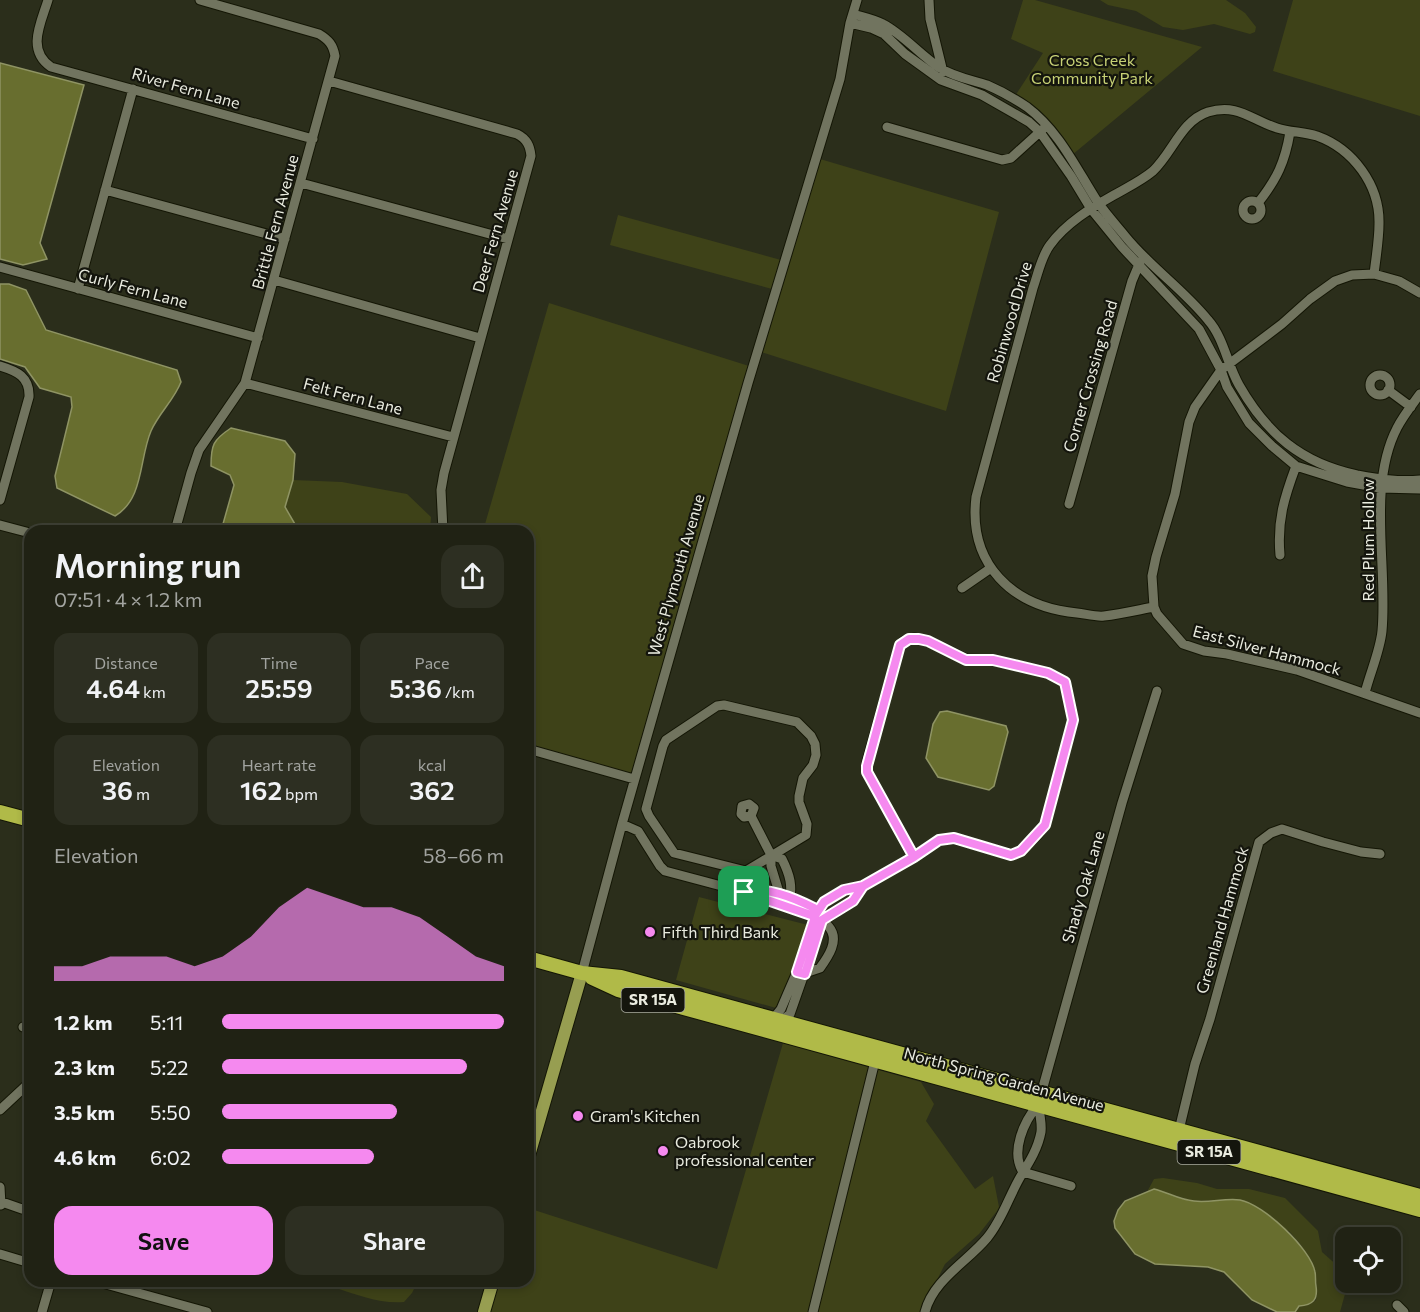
<!DOCTYPE html>
<meta charset="utf-8">
<style>
:root{--surface:#202214;--page:#2d2f22;--text:#f1f3f6;--muted:#a2a4a0;--line:#3d3f34;--accent:#f589ef}
body{margin:0;font-family:Commissioner,sans-serif;background:var(--page);color:var(--text);height:100vh;display:flex;flex-direction:column;font-size:22px;white-space:nowrap}
*{box-sizing:border-box;margin:0}
p{font-size:20px;color:var(--muted)}
.icon{flex:none;width:33px;height:33px;fill:none;stroke:currentColor;stroke-width:2;stroke-linecap:round;stroke-linejoin:round}
.map{position:relative;flex:1;overflow:hidden}
.panel{position:absolute;left:24px;top:525px;width:510px;height:762px;display:flex;flex-direction:column;background:var(--surface);border-radius:18px;box-shadow:0 3px 9px #0003,0 0 0 2px var(--line)}
.panel>*{flex:none}
.fabs{position:absolute;left:1335px;top:1227px;display:grid;gap:12px}
.fabs a{display:grid;place-items:center;width:66px;height:66px;border-radius:12px;background:var(--surface);box-shadow:0 3px 9px #0003,0 0 0 2px var(--line);font-size:30px}
.pin{position:absolute;display:grid;place-items:center;width:51px;height:51px;color:#fff;margin:-26px;border-radius:12px;box-shadow:0 3px 9px #0006}
.round{display:grid;place-items:center;flex:none;width:63px;height:63px;border-radius:18px;background:var(--page)}
.headline{display:flex;align-items:center;justify-content:space-between;height:102px;padding:0 30px}
h1{font-size:33px;font-weight:600;line-height:45px}
.figures{display:grid;grid-template-columns:repeat(3,1fr);gap:9px;height:102px;padding:6px 30px}
.figures div{display:grid;align-content:center;border-radius:15px;background:var(--page);text-align:center}
.figures b{font-size:26px;font-weight:600}
.figures small{font-size:16px;font-weight:400}
.figures p{font-size:16px}
.chart{height:168px;padding:12px 30px}
.chart p{display:flex;justify-content:space-between}
.chart svg{width:100%;height:108px;margin-top:6px;fill:var(--accent);opacity:.7}
.action{display:flex;gap:12px;margin-top:auto;padding:12px 30px}
.action a{flex:1;height:69px;border-radius:18px;background:var(--accent);color:#111;font-size:24px;font-weight:600;line-height:69px;text-align:center}
.action a+a{background:var(--page);color:var(--text)}
ul{padding:0 30px;list-style:none;font-size:20px}
li{display:grid;grid-template-columns:96px 72px 1fr;align-items:center;height:45px}
li i{height:15px;border-radius:8px;background:var(--accent)}
.map>svg:first-child{display:block}
</style>
<div class="map">
<svg width="1420" height="1312" viewBox="0 0 1420 1312">
<rect width="100%" height="100%" fill="#2b2e1b"/>
<path fill="#3e4218" d="M1023,0H1035L1202,47L1072,155L1015,96L1043,53L1011,39Z
M1100,0H1226L1245,13L1256,27L1255,32L1250,34L1214,24L1183,30L1163,27L1136,11L1108,5Z
M1293,0H1420V116L1273,71Z
M820,159L999,212L946,411L761,352Z
M618,215L781,260L772,289L610,245Z
M549,303L749,366L631,775L528,745V531H483Z
M293,480L342,482L407,494L431,517L430,531H299L285,507Z
M699,897L808,925L793,971L776,1008L676,980Z
M783,1043L921,1082L934,1104L926,1121L975,1189L993,1176L999,1207L997,1211L979,1234L945,1264L921,1312H488L497,1281H528V1208L717,1269Z
M1163,1178L1197,1183L1217,1189H1249L1285,1198L1318,1231L1322,1252L1340,1268L1345,1282V1294L1340,1312H1295L1299,1306L1312,1303L1316,1300L1317,1292L1315,1271L1301,1245L1289,1231L1284,1230L1260,1209L1240,1200L1193,1201L1161,1191L1154,1189L1147,1192L1154,1179Z
M334,1281H418L412,1293L404,1302C380,1304 358,1295 336,1288Z"/>
<path fill="#686e2f" stroke="#8f9464" stroke-width="1.5" d="M0,63L84,85L40,243L47,259L23,265L0,259Z
M0,284H9L26,290L46,330L177,370L181,382C174,400 159,413 151,431C139,459 144,499 115,516L57,488L55,476L72,407L71,397L40,388L25,367L0,359Z
M231,428L285,441L295,454L293,480L285,507L299,531H221L234,485L230,475L211,466C211,445 213,440 231,428Z
M947,711L1006,726L1008,732L994,786L989,790L938,777L926,758L933,724L940,712Z
M1154,1189C1167,1192 1180,1200 1194,1201C1209,1203 1225,1198 1240,1200C1263,1204 1311,1249 1315,1272C1316,1276 1315,1281 1316,1286C1318,1300 1313,1305 1299,1306L1295,1312H1277L1252,1300L1224,1272L1208,1267L1155,1264L1135,1254L1115,1228L1114,1221L1118,1210L1125,1201Z"/>
<g fill="none" stroke-linecap="round" stroke-linejoin="round">
<g stroke="#141605" stroke-width="11">
<path id="minor" d="M48,0C41,23 26,50 51,67L313,139
M929,0L930,19L943,72
M853,14C863,17 874,19 883,24C904,35 920,55 940,68C954,77 972,80 987,85C1001,91 1015,99 1027,107C1059,131 1076,168 1097,201C1105,213 1116,225 1125,236C1150,267 1183,289 1208,320C1224,338 1227,364 1239,385C1267,434 1301,463 1357,475C1379,479 1398,482 1420,480
M850,23L871,28L884,34L905,54L941,80L982,95L1029,122L1040,132L1071,176L1091,209L1122,247L1199,329L1221,370L1227,387L1249,423L1272,446L1296,466L1347,482L1380,488L1420,489
M329,81L517,134C527,139 530,146 531,156L444,473L441,490L443,531
M887,127L1002,160L1011,158L1043,129
M301,183L508,239
M105,190L285,239
M1243 210a9 9 0 1 1 18 0a9 9 0 1 1-18 0Z
M1258,203C1277,179 1285,162 1290,132
M0,267L258,338
M274,280L480,338
M78,289L133,89
M1420,293L1399,281L1374,274L1352,275L1335,281L1310,299L1282,324L1221,370L1195,407L1189,422L1175,494L1156,557L1152,576L1154,607L1157,614L1183,644L1204,651L1227,654L1297,670L1420,713
M0,366C17,371 30,377 29,397L0,500
M1370 385a10 10 0 1 1 20 0a10 10 0 1 1-20 0Z
M245,383L453,437
M1388,390L1411,407
M1069,504L1132,281L1140,262
M0,525L30,533
M175,531L191,473L199,450L245,383L335,56C333,45 329,40 319,34L200,0
M1280,555C1277,521 1284,498 1296,466
M962,588L991,568
M1154,607C1138,610 1121,614 1104,616C1096,617 1086,614 1077,613C1012,607 968,564 976,497L1033,288C1038,274 1041,257 1050,245C1066,223 1091,208 1114,195C1128,187 1141,181 1153,171C1173,152 1181,121 1208,112C1238,103 1251,120 1277,128C1290,132 1304,132 1317,136C1353,149 1380,185 1379,224C1379,240 1376,257 1374,274
M914,638L928,641L966,659L993,660L1048,673L1065,682L1073,720L1045,825L1039,833L1021,851L1011,854L954,839L939,840L914,857L867,772V761L900,645L904,641Z
M1365,693C1370,673 1380,651 1382,631C1388,567 1367,486 1397,428C1403,416 1412,405 1420,394
M724,705L797,722L811,736L815,744L816,755L813,765L803,778L799,796V802L807,824L806,835L746,871L674,853L649,816L646,809L663,746L666,740L717,706Z
M528,749L634,779
M751,816L744,817L741,814L742,806L749,804L754,808L751,816L771,855V866L778,889L777,898
M622,824L638,831L660,866L665,871L744,892L811,915L816,914
M771,855L782,859C790,875 793,886 789,904
M747,892C769,887 794,898 814,908C817,916 824,921 829,927C840,940 828,957 820,968L805,973L797,972
M582,973L622,824L748,383L840,79L850,23L857,0
M773,1019L781,1009L787,995L797,972L816,914L824,902L844,890L863,886L914,857
M781,1021L790,1014L823,920L853,901L863,886
M23,1027L30,1029
M0,1110L30,1082
M1179,1130L1195,1064L1210,1019L1259,842L1271,833L1282,829L1323,842L1361,852L1380,854
M1023,1172C1010,1152 1024,1121 1038,1105L1122,803L1157,691
M1023,1172L1071,1186
M0,1187L1,1205
M2,1202L22,1209L30,1206
M0,1254L30,1263
M95,1281L207,1312
M1397,1305L1404,1312
M42,1312L51,1281
M813,1312L875,1061
M925,1312C933,1280 967,1262 987,1238C1003,1219 1009,1195 1022,1174C1030,1161 1038,1148 1041,1132C1042,1123 1040,1114 1038,1105"/>
</g>
<g stroke="#141605" stroke-width="14">
<path id="major" d="M528,1159L582,973
M484,1312L493,1281"/>
</g>
<g stroke="#141605" stroke-width="16">
<path id="highway" d="M0,812L30,820
M528,958L582,973L621,977L1420,1196
M592,978L618,990L1420,1210"/>
</g>
<use href="#minor" stroke="#71745f" stroke-width="9"/>
<use href="#major" stroke="#979e51" stroke-width="12"/>
<use href="#highway" stroke="#b0ba48" stroke-width="14"/>
</g>
<g fill="none" stroke-linecap="round" stroke-linejoin="round">
<g stroke="#fff" stroke-width="12">
<path id="route" d="M744,892L811,915L816,914L797,972L805,974L822,920L853,901L863,886L914,857L867,772V766L900,645L909,639H919L928,641L966,660H993L1048,673L1065,682L1073,720L1045,825L1021,851L1011,855L954,838L939,840L914,857L863,886L844,890L824,902L816,914L814,908C792,897 768,887 744,892"/>
</g>
<use href="#route" stroke="#f589ef" stroke-width="8"/>
</g>
<g fill="#f589ef" stroke="#14150d" stroke-width="2">
<circle cx="650" cy="932" r="6"/>
<circle cx="578" cy="1116" r="6"/>
<circle cx="663" cy="1151" r="6"/>
</g>
<g text-anchor="middle" stroke-width="4.5" stroke-linejoin="round" paint-order="stroke">
<g fill="#14150d" stroke="#a9aba0" stroke-width="1.5">
<rect x="621.5" y="988" width="63" height="24" rx="4.5"/>
<rect x="1177.5" y="1140" width="63" height="24" rx="4.5"/>
</g>
<g font-size="15" font-weight="bold" fill="#e9ebdf">
<text x="653" y="1005">SR 15A</text>
<text x="1209" y="1157">SR 15A</text>
</g>
<g font-size="16" fill="#c7d175" stroke="#14150d">
<text x="1092" y="66">Cross Creek<tspan x="1092" dy="18">Community Park</tspan></text>
</g>
<g font-size="16" fill="#e9ebdf" stroke="#14150d">
<text transform="translate(186 88) rotate(16)" y="6">River Fern Lane</text>
<text transform="translate(275 222) rotate(-75)" y="6">Brittle Fern Avenue</text>
<text transform="translate(495 231) rotate(-74)" y="6">Deer Fern Avenue</text>
<text transform="translate(133 288) rotate(15)" y="6">Curly Fern Lane</text>
<text transform="translate(1009 322) rotate(-74)" y="6">Robinwood Drive</text>
<text transform="translate(1090 376) rotate(-74)" y="6">Corner Crossing Road</text>
<text transform="translate(353 396) rotate(15)" y="6">Felt Fern Lane</text>
<text transform="translate(1368 540) rotate(-90)" y="6">Red Plum Hollow</text>
<text transform="translate(676 575) rotate(-74)" y="6">West Plymouth Avenue</text>
<text transform="translate(1267 650) rotate(15)" y="6">East Silver Hammock</text>
<text transform="translate(1083 887) rotate(-74)" y="6">Shady Oak Lane</text>
<text transform="translate(1222 920) rotate(-74)" y="6">Greenland Hammock</text>
<text transform="translate(1004 1079) rotate(15)" y="6">North Spring Garden Avenue</text>
</g>
<g font-size="16" fill="#e9ebdf" stroke="#14150d" text-anchor="start">
<text x="662" y="938">Fifth Third Bank</text>
<text x="590" y="1122">Gram's Kitchen</text>
<text x="675" y="1148">Oabrook<tspan x="675" dy="18">professional center</tspan></text>
</g>
</g>
</svg>
<div class="fabs">
<a><svg class="icon" aria-label="locate" viewBox="0 0 24 24"><circle cx="12" cy="12" r="6"/><path d="M12 2v4M12 18v4M2 12h4M18 12h4"/></svg></a>
</div>
<div class="pin" style="left:744px;top:892px;background:#1e9e55"><svg class="icon" aria-label="arrive" viewBox="0 0 24 24"><path d="M6 21V4h12l-3 4 3 4H6"/></svg></div>
<section class="panel">
<div class="headline"><div><h1>Morning run</h1><p>07:51 · 4 × 1.2 km</p></div><a class="round"><svg class="icon" aria-label="share" viewBox="0 0 24 24"><path d="M12 15V3M7 8l5-5 5 5M5 13v7h14v-7"/></svg></a></div>
<div class="figures">
<div><p>Distance</p><b>4.64<small> km</small></b></div>
<div><p>Time</p><b>25:59</b></div>
<div><p>Pace</p><b>5:36<small> /km</small></b></div>
</div>
<div class="figures">
<div><p>Elevation</p><b>36<small> m</small></b></div>
<div><p>Heart rate</p><b>162<small> bpm</small></b></div>
<div><p>kcal</p><b>362</b></div>
</div>
<div class="chart"><p><span>Elevation</span>58–66 m</p>
<svg viewBox="0 0 160 44" preserveAspectRatio="none"><path d="M0 44V38L10 38L20 34L30 34L40 34L50 38L60 34L70 26L80 14L90 6L100 10L110 14L120 14L130 18L140 26L150 34L160 38V44z"/></svg>
</div>
<ul>
<li><b>1.2 km</b>5:11<i style="width:100%"></i></li>
<li><b>2.3 km</b>5:22<i style="width:87%"></i></li>
<li><b>3.5 km</b>5:50<i style="width:62%"></i></li>
<li><b>4.6 km</b>6:02<i style="width:54%"></i></li>
</ul>
<div class="action"><a>Save</a><a>Share</a></div>
</section>
</div>
